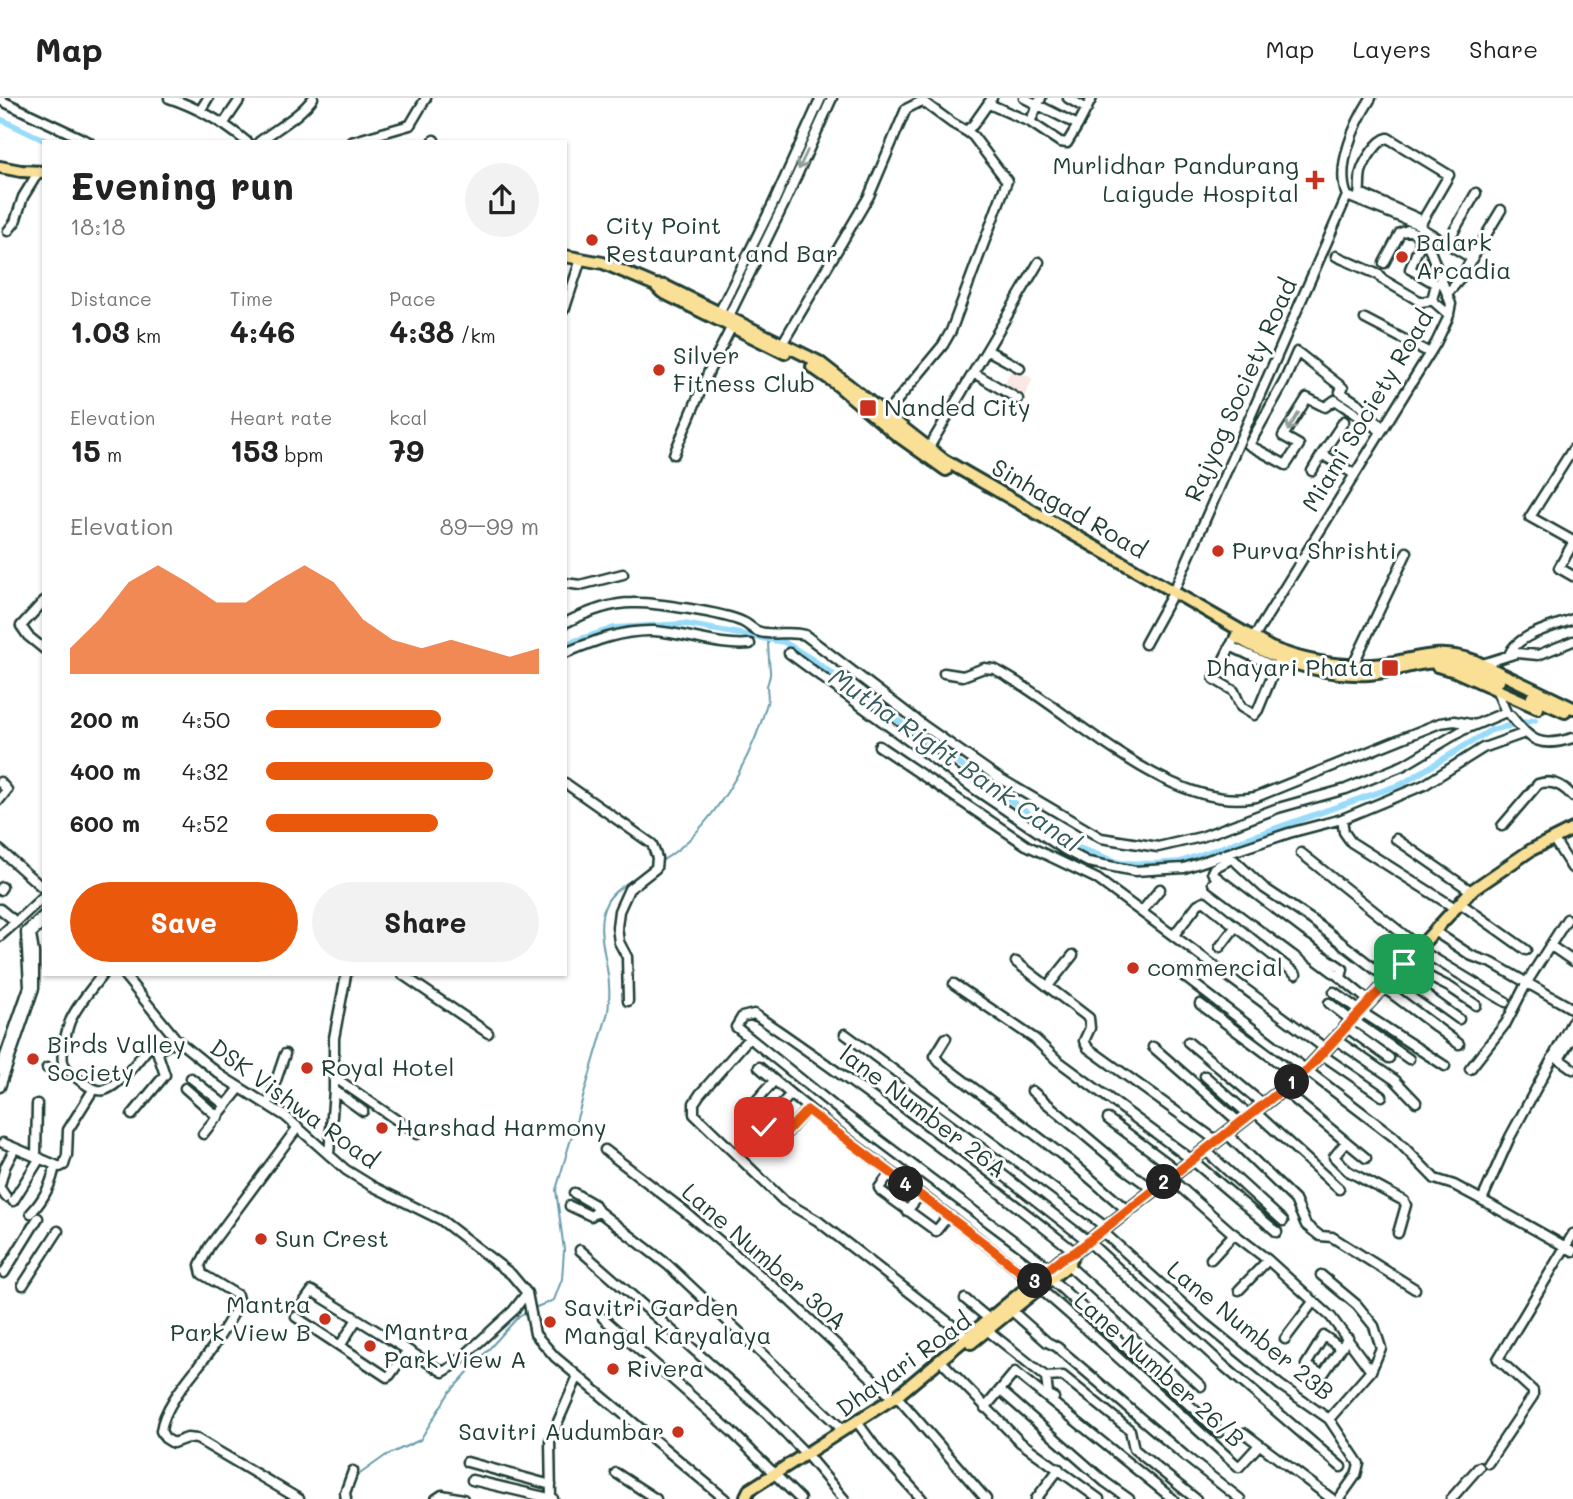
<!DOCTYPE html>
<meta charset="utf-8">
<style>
:root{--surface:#fff;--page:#f2f2f2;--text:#222;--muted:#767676;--line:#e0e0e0;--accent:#ea580c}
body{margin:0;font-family:Mali,sans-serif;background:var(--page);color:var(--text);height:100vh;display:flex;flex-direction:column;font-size:26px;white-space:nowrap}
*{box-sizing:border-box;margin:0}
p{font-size:23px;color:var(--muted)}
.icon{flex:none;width:38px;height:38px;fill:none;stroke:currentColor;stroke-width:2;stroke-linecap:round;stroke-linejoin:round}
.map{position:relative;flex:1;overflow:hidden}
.side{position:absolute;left:42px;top:42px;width:525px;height:836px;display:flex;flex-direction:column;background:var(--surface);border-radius:0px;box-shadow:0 2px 5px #0004}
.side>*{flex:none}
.pin{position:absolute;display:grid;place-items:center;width:60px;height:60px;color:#fff;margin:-30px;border-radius:14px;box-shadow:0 4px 10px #0006}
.km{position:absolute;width:35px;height:35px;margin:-18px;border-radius:50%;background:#222;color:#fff;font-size:19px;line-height:35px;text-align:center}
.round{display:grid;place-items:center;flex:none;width:74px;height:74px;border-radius:37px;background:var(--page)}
.headline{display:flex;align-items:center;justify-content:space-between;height:119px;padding:0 28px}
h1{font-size:38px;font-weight:700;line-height:52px}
.figures{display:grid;grid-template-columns:repeat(3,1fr);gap:10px;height:119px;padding:7px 28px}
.figures div{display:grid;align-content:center}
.figures b{font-size:30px;font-weight:700}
.figures small{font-size:19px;font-weight:400}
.figures p{font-size:19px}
.chart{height:196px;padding:14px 28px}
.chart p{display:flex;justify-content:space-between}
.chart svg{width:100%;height:126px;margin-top:7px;fill:var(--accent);opacity:.7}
.primary-button{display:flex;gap:14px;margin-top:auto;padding:14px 28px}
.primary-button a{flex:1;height:80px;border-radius:42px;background:var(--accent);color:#fff;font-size:28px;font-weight:700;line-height:80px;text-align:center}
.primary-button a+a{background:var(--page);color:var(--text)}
ul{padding:0 28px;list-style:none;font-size:23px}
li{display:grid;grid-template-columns:112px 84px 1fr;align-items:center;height:52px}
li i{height:18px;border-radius:9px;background:var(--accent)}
header{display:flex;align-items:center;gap:42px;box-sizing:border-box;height:98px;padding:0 35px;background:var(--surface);border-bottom:2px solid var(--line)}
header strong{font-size:33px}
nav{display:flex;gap:38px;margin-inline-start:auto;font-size:24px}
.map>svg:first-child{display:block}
</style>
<header>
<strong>Map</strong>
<nav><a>Map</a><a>Layers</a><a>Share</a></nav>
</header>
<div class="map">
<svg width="1573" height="1401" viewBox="0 0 1573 1401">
<rect width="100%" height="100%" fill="#fff"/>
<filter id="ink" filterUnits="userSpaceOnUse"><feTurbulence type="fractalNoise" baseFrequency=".0143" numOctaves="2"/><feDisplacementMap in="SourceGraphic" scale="14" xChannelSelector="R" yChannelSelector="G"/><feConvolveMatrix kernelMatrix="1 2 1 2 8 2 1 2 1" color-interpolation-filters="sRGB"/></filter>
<g filter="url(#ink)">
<path fill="#f9e8e5" d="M1012,270L1033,281L1021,304L1002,292Z"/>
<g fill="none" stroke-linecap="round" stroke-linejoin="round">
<path stroke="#689cab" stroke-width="2" d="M660,764C711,734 752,661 767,605C769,599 767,594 767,588C768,583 771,578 770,573C769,562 768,552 768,540
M534,1210L554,1202L562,1181L564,1152L556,1092L608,914C609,905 610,896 609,887C608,862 594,829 606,806C612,792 631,783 643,775
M357,1378L385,1358L420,1342L449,1295L519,1218L526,1214"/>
<path stroke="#98dcfa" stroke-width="6" d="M0,21L48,44
M565,546L614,530L684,526L784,544L810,560L1076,749L1120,765L1153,766L1180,764L1402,686L1491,632L1535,622"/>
<g stroke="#1f3d34" stroke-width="13">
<path id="minor" d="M169,0C199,10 223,24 247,44
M1024,0L1078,27L1092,0
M1068,0L1087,11
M0,2L89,44
M989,6L1030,24L1041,0
M200,13L208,0
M1030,24L1060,44L1067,45L1078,27
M224,25L241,0
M259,44C277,30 300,18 313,0
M351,44L410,27L426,0
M433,44L434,42
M1360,95L1417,120
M1358,102C1361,93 1359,84 1361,74C1364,64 1377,42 1388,40L1449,77L1420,127
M1421,130L1473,161
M8,133L15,124L23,99L39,73
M1447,145L1476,95
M1336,158L1379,177L1382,181L1421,204L1432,202
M1384,165L1400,135L1408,132L1417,136L1420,146L1410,171L1436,186L1432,202
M1447,196L1459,182L1501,112
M1432,202L1449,217
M565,210L581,161
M717,219L774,104L821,0
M1365,221L1430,255
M727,222L783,108L832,0
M782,246L869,98L906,11L922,3L952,25L966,33L973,27L992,0
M987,252L1020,270
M974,275L1018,301
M885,317L943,247L951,233L1007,83L973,38L966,33
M1344,323L1322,356L1354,376
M1381,333L1335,302L1325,309L1307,300L1283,338L1299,347L1286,367L1249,347L1284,284L1297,254L1343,290L1340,294L1360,307L1383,330
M928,351L1039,164
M1573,351L1530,419L1573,443
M674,356L709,273L732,228
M1312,373L1322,356
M1573,445L1559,470L1573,478
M565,485L580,487L623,476
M44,503L21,528L28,538L44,551
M565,525C585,515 609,505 632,505C654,504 724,515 743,524C748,526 752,531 757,533C772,539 789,532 805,537L923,627L996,678L1101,740L1158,749L1201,739L1278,710L1346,691L1404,667L1463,632L1506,614L1496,591
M1235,539L1214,581L1234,593L1241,609L1254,617L1258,612L1279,561
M1253,541L1436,245L1448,220L1451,206L1420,127L1347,98C1335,68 1355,25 1371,0
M1145,546L1173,495L1347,98
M1230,548L1275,569
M565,555C594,543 621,532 654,533C686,535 718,549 750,546
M789,555L976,692L1065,752L1088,764L1135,773L1184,770L1289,735L1342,721
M1509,557C1517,536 1554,529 1573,521
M1482,566L1517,555L1538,557L1573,543
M1353,567L1407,454
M944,575L963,578L984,570L994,571C1069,609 1168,716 1256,699L1440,625L1455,623L1475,627
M1511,618C1532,644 1540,650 1573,640
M879,648L1026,747L1097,781L1326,951
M0,684L7,692L0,701
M565,685L652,746L657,760L656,770L629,791L619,813L617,829L619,844L627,859L628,903
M1502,728L1538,686C1553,681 1564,688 1573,699
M1396,741L1471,793
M1556,745L1572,770
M0,752L44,791
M1301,755L1419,849L1420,852L1506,904
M1213,785L1341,880
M0,792L2,789
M1460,805L1526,852
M1455,810L1351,744L1344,734L1342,721L1424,687L1483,650L1525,635
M0,811L16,824L44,798
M1142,813L1160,791
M1434,833L1472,858L1492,865L1573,911
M1174,837L1198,806L1204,803L1296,876
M0,838L16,824
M1551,848L1573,863
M1220,849L1236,828
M1016,864L1089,920L1090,930L1084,943L1088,950L1217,1043
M1404,866L1451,890L1476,907
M1177,873L1394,1039L1435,1081L1454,1087L1482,1102L1510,1039L1573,922
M1395,875L1459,921
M102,877C92,890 74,911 69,926C66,935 61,955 63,964C66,974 94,996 105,992C123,985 138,961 151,947L157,953L177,942
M124,877L177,942L223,979L285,1018L346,1072L372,1088L441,1122L511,1176L527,1195L535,1236L555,1259L725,1401
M403,877L488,935
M954,886L1035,941L1057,962L1192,1062L1277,1134
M1048,888L1073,857
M1383,889L1459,946
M1334,894L1360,913L1445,968
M1369,903L1341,880L1343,871L1298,841L1215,778L1212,774L1214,770L1231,761L1234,762L1264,790L1312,822L1389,882
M1329,905L1352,923
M1200,906L1298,979
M1353,922L1409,961
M1346,929L1389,960
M845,936L1107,1130
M1573,938L1559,961L1573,971
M749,940L700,996L694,1005V1016L784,1103L818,1123L971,1242
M946,940L935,958L939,964L1070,1063L1128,1113
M1335,941L1395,982L1416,1004
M1188,944L1263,1006
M1153,949L1240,1025
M1321,956L1382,998
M759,969C832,1033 912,1088 988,1148C1075,1217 1156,1295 1239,1369L1259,1347
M47,970L60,973L63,966
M1470,971L1506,925L1527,884L1567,821
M0,972L29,889L26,834L44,817
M1205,978L1249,1017
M334,979L417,1036
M191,980L226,1008
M0,989L34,890V855L31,836L44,824
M185,990L218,1019
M1282,991L1366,1060
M334,992L363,1013
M1032,993L1125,1071L1154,1092
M790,997L763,1027L777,1042H781L807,1011
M268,1006L285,956
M749,1011L774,983
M1254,1013L1339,1091
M132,1017L165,977L157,953
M1108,1021L1178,1073
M298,1029L209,1149L200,1167L202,1176L237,1197L239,1206C231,1220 222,1235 213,1249C197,1272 164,1305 161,1333L165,1340L173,1345L187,1340L197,1341L299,1401
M1226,1035L1295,1102L1306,1127L1320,1138L1332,1139L1415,1191
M203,1036L240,990
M1346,1044L1334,1059L1348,1073L1404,1103L1406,1107L1398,1135
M3,1045L60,1069L64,1067L67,1057L68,1032L93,992
M605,1052L683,1112L788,1201L893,1300
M1205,1052L1283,1123
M979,1054L998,1073L1089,1144L1225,1269L1341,1369
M329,1057L334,992V940L346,877
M36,1058L37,1006
M890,1075L879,1090L881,1093L936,1133L948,1118
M1170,1080L1230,1133L1268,1162L1331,1219L1371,1273
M0,1087L5,1069L15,1050
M0,1090L6,1099
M574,1095L595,1107L598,1113L668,1167L843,1332
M1482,1102L1573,1153
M13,1103L40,1060
M570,1108L591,1118L598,1113
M907,1113L920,1097
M31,1115C44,1101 52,1086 55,1067
M1102,1133L1204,1225L1280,1287L1329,1321L1359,1366L1356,1377L1339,1401
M580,1152L766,1315L806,1356L844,1401
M1211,1161L1234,1136
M1068,1167L1201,1288
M1050,1170L839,1012L736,929L742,919L754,916C865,991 970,1071 1075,1154
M4,1175L38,1120
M1321,1177L1357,1207L1374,1228L1381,1250L1371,1273L1329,1321
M1051,1181L1219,1334
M23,1187L58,1133
M1239,1192L1268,1162
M965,1201L989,1221
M299,1211L312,1193L443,1274L453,1268L513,1213L527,1195
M1012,1213L1047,1244L1057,1249L1185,1358L1240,1401
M296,1219L387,1279L390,1277L407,1253
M603,1220L732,1334L800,1401
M987,1232L1046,1279L1063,1278L1130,1332L1134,1351L1196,1401
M1285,1241L1313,1204
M340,1248L357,1221
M1341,1250L1324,1238L1306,1267L1319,1275H1324L1348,1240
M940,1262L1020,1344L1099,1401
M1046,1279L1048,1296L1054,1300
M900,1302L986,1401
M985,1310L1000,1292
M860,1328L879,1354L922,1401
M1244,1335L1332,1401
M467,1364L551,1387
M1488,1365L1533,1298V1293L1498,1261L1573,1136
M616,1375L656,1401
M472,1382L553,1401
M346,1401L345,1395L353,1373
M436,1401L442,1397L463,1401
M551,1401L550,1342L577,1280
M1036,1401L1059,1371
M1129,1401L1105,1384L1000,1292L1015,1274L1173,1401
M1451,1401L1479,1369"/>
</g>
<g stroke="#1f3d34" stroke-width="16">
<path id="major" d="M0,69L21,73L44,74
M565,158L603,165L655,187L665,188L819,264L944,362L1271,550C1303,563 1339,569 1373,567C1412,564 1434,548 1475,563L1573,610
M657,189L662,194L785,255
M812,269L835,285L894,335L946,372
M1236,539C1276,562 1322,578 1369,576C1397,574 1425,560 1454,565C1470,567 1485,576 1499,583
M1437,568L1455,573L1538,610
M1532,599L1565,614
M971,1245L1068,1167L1075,1154
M746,1398L749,1392L898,1297L1061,1161L1075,1154L1306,973L1471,793L1531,752L1573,731"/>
</g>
<use href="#minor" stroke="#fff" stroke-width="8"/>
<use href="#major" stroke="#fadf96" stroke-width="10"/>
</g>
<defs><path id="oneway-shaft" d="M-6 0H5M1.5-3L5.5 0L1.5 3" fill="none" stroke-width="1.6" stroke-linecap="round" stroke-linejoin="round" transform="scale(1.75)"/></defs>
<g stroke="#8f9e9a">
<use href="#oneway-shaft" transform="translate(803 62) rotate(115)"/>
<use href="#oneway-shaft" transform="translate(1293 324) rotate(122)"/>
</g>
</g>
<g fill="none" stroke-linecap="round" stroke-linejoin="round" filter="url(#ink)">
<g stroke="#fff" stroke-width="14">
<path id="route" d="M764,1029L779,1042L807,1012L988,1148L1033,1184L1061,1161L1075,1154L1306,973L1404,866"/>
</g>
<use href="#route" stroke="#ea580c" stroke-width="9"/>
</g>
<g fill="#c8321e" stroke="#fff" stroke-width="2.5">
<path d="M1311.5 71.5h7v7h7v7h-7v7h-7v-7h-7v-7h7z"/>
<circle cx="592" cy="142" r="7"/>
<circle cx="1402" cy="159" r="7"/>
<circle cx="659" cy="272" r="7"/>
<rect x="859" y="301" width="18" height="18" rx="3.5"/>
<circle cx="1218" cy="453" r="7"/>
<rect x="1381" y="561" width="18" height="18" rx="3.5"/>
<circle cx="1133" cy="870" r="7"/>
<circle cx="33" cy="961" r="7"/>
<circle cx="307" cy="970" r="7"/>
<circle cx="382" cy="1030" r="7"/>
<circle cx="261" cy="1141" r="7"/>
<circle cx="325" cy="1221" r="7"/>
<circle cx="550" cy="1224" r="7"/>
<circle cx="370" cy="1248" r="7"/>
<circle cx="613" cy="1271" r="7"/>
<circle cx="678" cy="1334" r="7"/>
</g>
<g text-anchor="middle" stroke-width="6" stroke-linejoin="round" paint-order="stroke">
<g font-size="24" fill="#1f3d34" stroke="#fff" text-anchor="start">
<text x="1299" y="76" text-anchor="end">Murlidhar Pandurang<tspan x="1299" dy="28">Laigude Hospital</tspan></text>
<text x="606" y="136">City Point<tspan x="606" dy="28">Restaurant and Bar</tspan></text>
<text x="1416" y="153">Balark<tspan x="1416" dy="28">Arcadia</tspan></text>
<text x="673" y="266">Silver<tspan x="673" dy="28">Fitness Club</tspan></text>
<text x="884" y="318">Nanded City</text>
<text x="1232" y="461">Purva Shrishti</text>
<text x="1374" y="578" text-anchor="end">Dhayari Phata</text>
<text x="1147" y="878">commercial</text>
<text x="47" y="955">Birds Valley<tspan x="47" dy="28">Society</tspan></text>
<text x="321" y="978">Royal Hotel</text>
<text x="396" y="1038">Harshad Harmony</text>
<text x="275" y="1149">Sun Crest</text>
<text x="311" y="1215" text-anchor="end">Mantra<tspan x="311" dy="28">Park View B</tspan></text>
<text x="564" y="1218">Savitri Garden<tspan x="564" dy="28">Mangal Karyalaya</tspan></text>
<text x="384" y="1242">Mantra<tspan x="384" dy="28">Park View A</tspan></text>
<text x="627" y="1279">Rivera</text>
<text x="664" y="1342" text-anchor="end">Savitri Audumbar</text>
</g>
<g font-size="24" fill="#1f3d34" stroke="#fff">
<text transform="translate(1241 292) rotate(-66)" y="8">Rajyog Society Road</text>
<text transform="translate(1368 313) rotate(-59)" y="8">Miami Society Road</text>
<text transform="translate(1069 411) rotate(30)" y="8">Sinhagad Road</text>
<text transform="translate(294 1006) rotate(36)" y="8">DSK Vishwa Road</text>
<text transform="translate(923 1014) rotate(37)" y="8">lane Number 26A</text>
<text transform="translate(764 1159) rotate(41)" y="8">Lane Number 30A</text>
<text transform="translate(1250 1233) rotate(39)" y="8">Lane Number 23B</text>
<text transform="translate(904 1267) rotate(-36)" y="8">Dhayari Road</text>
<text transform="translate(1159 1272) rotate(42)" y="8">Lane Number 26/B</text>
</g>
<g font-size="26" font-style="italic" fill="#375d5c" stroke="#fff">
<text transform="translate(955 662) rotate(35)" y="9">Mutha Right Bank Canal</text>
</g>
</g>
</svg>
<div class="pin" style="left:1404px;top:866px;background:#1e9e55"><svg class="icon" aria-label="arrive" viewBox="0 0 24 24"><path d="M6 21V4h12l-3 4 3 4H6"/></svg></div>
<div class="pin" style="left:764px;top:1029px;background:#d93025"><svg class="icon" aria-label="check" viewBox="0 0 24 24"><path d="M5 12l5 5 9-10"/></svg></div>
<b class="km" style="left:1292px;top:984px">1</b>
<b class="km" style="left:1164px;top:1084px">2</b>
<b class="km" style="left:1035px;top:1183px">3</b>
<b class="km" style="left:906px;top:1086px">4</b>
<section class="side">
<div class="headline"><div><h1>Evening run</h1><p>18:18</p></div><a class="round"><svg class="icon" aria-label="share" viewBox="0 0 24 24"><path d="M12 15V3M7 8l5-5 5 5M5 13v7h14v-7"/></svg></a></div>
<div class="figures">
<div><p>Distance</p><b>1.03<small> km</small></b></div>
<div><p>Time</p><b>4:46</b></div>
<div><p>Pace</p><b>4:38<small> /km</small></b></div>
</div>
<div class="figures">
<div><p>Elevation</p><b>15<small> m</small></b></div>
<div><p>Heart rate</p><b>153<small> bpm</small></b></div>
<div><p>kcal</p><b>79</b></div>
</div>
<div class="chart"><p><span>Elevation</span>89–99 m</p>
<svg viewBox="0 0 160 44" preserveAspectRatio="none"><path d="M0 44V35L10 25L20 12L30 6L40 12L50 19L60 19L70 12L80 6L90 12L100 25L110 32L120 35L130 32L140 35L150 38L160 35V44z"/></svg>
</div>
<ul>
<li><b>200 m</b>4:50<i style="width:64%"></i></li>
<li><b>400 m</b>4:32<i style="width:83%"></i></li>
<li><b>600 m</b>4:52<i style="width:63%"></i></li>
</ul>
<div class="primary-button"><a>Save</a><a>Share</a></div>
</section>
</div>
